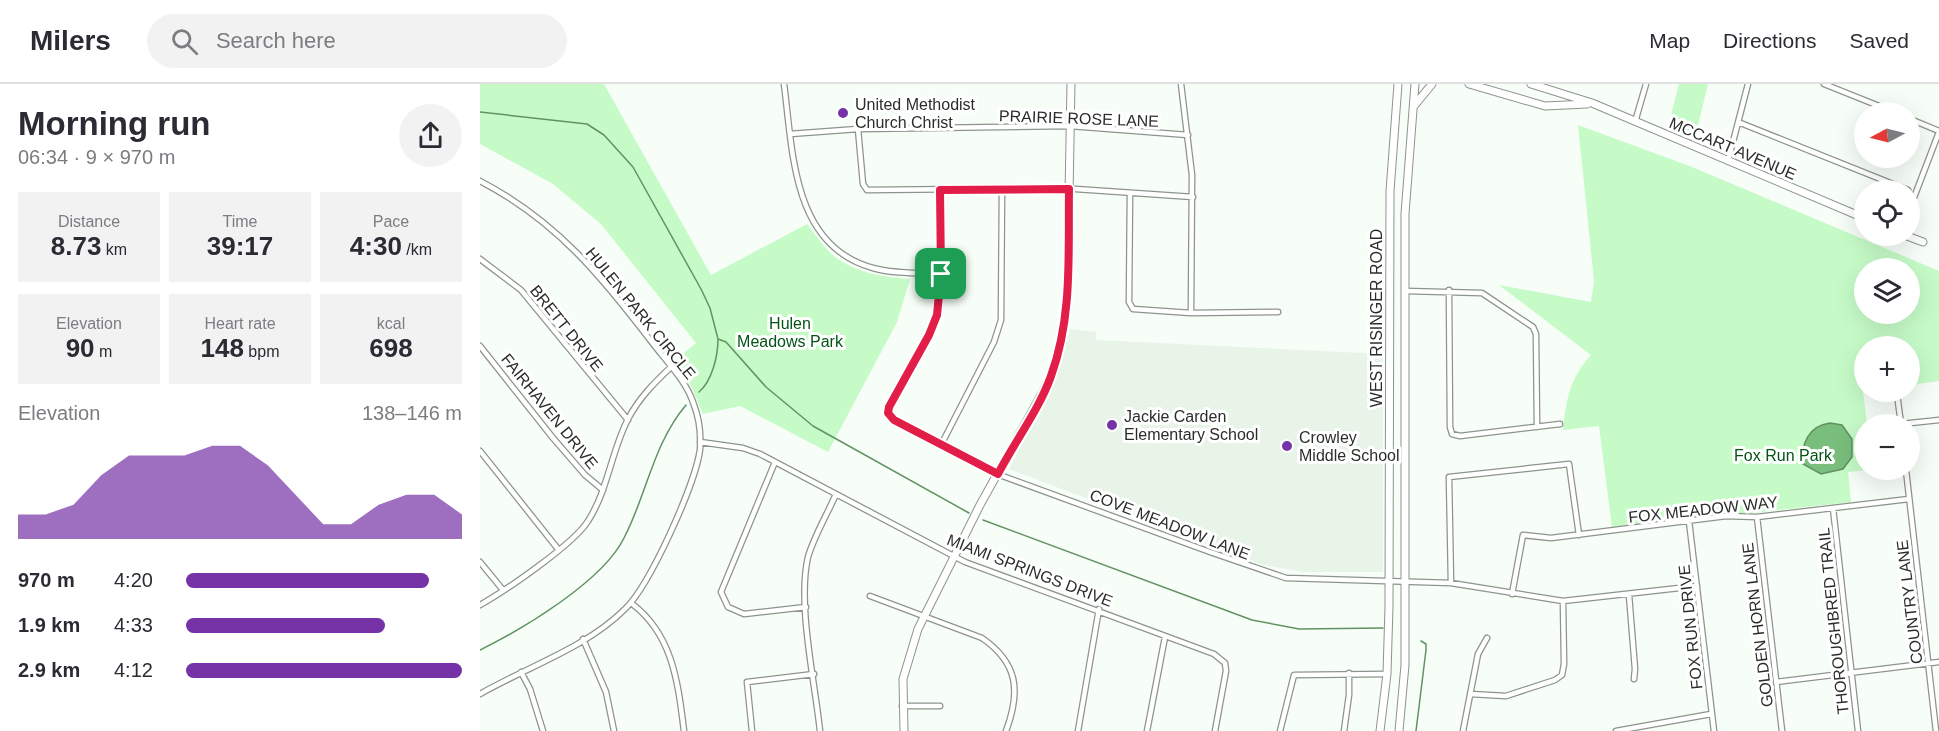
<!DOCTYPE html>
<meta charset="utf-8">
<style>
:root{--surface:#fff;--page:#f2f2f3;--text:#2b2b33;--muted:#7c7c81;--line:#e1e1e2;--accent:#7633a7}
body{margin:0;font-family:Helvetica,sans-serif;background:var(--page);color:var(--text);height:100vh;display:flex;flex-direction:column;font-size:22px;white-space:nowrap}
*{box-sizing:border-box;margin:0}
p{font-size:20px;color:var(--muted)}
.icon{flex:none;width:33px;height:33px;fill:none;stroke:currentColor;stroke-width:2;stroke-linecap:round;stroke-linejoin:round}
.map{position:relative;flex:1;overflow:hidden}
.side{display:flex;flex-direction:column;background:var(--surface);width:480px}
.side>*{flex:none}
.needle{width:39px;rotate:263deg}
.tools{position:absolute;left:1374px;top:18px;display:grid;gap:12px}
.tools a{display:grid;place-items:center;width:66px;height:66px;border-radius:50%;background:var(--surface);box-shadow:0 6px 24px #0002;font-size:30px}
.pin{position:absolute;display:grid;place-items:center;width:51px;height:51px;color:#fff;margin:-26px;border-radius:12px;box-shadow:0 3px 9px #0006}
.round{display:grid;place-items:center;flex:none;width:63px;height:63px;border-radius:32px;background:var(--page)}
.summary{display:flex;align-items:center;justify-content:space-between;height:102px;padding:0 18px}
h1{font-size:33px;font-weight:800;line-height:45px}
.figures{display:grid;grid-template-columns:repeat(3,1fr);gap:9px;height:102px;padding:6px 18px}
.figures div{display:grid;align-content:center;border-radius:0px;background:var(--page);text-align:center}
.figures b{font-size:26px;font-weight:800}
.figures small{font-size:16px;font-weight:400}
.figures p{font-size:16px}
.chart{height:168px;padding:12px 18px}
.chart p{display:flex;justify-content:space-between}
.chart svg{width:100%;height:108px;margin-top:6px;fill:var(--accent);opacity:.7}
ul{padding:0 18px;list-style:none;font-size:20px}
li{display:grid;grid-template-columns:96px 72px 1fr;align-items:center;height:45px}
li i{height:15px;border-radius:8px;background:var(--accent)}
header{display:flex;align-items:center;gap:36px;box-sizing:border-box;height:84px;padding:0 30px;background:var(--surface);border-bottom:2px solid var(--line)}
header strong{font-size:28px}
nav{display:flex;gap:33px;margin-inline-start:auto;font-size:21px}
.search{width:420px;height:54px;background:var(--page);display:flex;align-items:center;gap:15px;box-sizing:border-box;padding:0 21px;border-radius:33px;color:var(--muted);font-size:22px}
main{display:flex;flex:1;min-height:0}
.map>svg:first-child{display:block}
</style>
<header>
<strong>Milers</strong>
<div class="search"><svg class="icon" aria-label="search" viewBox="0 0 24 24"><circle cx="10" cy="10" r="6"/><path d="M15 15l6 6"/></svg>Search here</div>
<nav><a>Map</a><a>Directions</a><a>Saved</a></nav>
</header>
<main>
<section class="side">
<div class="summary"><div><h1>Morning run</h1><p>06:34 · 9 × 970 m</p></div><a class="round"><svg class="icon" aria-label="share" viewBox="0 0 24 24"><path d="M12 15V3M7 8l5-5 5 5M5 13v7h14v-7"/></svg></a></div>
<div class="figures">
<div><p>Distance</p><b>8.73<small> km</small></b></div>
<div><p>Time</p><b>39:17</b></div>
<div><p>Pace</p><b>4:30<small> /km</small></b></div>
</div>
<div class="figures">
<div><p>Elevation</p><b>90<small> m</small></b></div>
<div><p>Heart rate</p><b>148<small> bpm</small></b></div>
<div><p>kcal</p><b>698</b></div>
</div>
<div class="chart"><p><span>Elevation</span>138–146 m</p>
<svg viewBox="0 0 160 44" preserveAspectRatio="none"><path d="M0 44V34L10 34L20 30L30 18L40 10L50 10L60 10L70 6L80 6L90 14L100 26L110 38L120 38L130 30L140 26L150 26L160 34V44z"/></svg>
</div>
<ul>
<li><b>970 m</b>4:20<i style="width:88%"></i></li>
<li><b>1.9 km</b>4:33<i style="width:72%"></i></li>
<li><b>2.9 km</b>4:12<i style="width:100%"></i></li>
</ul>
</section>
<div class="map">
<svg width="1459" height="647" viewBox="0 0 1459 647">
<rect width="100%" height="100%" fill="#f6fef7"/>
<path fill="#e7f4e7" d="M590,245L616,248V256L903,270V488H825L783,481L529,385L575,297Z"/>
<path fill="#c6fbc8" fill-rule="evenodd" d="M0,0H124L231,191L327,140C335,150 344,164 354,172C375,189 404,193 430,195L417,238L348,368L260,322L223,330L211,302L193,278L216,259L121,140L73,100L0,60Z
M1199,0H1228L1215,54L1188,43Z
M1098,41L1212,83L1459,187V297L1430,301V262H1384L1383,307L1387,340H1384V386H1388L1368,388L1371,418L1272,429H1240L1132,443L1119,342L1083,346C1086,315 1090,294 1111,271L1019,201L1111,218L1114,197ZM1384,184H1430V230H1384Z"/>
<path fill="#79be7d" stroke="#629264" stroke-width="1.5" d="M1350,339L1362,341L1372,355V373L1363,385L1341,390L1323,380C1321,360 1328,342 1350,339Z"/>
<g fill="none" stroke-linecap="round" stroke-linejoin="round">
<path stroke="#629264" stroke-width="1.5" d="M0,28L107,40L124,51L153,83L221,205L230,224L238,255L246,258L286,303L333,342L489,429
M219,308C232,297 238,272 238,255
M503,436L772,536L819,545L903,544
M0,566C43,545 123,497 144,454C167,410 173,360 206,321
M936,647L946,566V560L941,557"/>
<g stroke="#8d948d" stroke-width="7">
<path id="street" d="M304,0C313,68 312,162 393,184C414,190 439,189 461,190
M701,0L712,91L711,229
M1344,0L1414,28
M1430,35L1459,47
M1155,38L1166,0
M1258,38L1428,106
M378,45L383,100L387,106L581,104L713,113
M310,50L378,45L590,42L708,51
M1248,77L1268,0
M0,97C77,137 122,193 174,261C188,279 207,298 214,321C219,334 221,351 220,366C215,401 170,501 145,525C106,564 47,583 0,610
M460,106C460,142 467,194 458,229C448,262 426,293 409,323L408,329L413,336L517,390L730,468L806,494L971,499L1083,517L1217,502
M650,109L649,218L653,225L711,229L798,228
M1430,124L1459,48
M0,175L41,206L148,336
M969,206L970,343L972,350L980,352L1080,340
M925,207L1002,209L1053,243L1056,250L1057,343
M0,262L73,354L105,391L123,406
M1417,310L1421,340L1459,336
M220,358L263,364L280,370L485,478L734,570L745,579L746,587L735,647
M461,361L514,258L521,236L522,105
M0,367L78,465
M295,378L241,508L248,523L264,530L326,523
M1426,386L1456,647
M1353,424L1378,647
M1277,433L1302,647
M1209,437L1234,647
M0,478L23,506
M971,499L969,393L1089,380L1099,451
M1032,510L1043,451L1071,454L1246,432L1277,433L1429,415
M1149,511L1155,585L1154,595
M390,512L502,554C538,579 541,607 526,647
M151,519C193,550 198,599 204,647
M0,521C25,507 94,460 108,437C128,406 131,368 148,335C159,314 174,299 191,283
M103,555L126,608L134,647
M41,588L50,605L63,647
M1296,598L1459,578
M990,610L1026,612L1075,596L1082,591L1084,580L1083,517
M422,622H460
M272,647L267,598L334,590
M340,647C335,598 317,520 328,473C334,452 347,431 356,410
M598,647L619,525
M667,647L685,553
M800,647L814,591L907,590
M864,647L869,611V589
M983,647L998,570L1007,554
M1136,647L1231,630"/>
</g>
<g stroke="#8d948d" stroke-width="9">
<path id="secondary" d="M989,0L1065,22L1107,20
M1051,0L1112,19L1384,134
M934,22L952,0
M1427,152L1443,158
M424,647L423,595L438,545L500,421L570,295L582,258L587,223L591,0
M900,647L907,590L909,522L910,107L918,0
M919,647L925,581V130L935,0"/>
</g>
<use href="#street" stroke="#fff" stroke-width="4.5"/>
<use href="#secondary" stroke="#fff" stroke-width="7"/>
</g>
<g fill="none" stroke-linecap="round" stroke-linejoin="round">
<g stroke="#fff" stroke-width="12">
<path id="route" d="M589,105C588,168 593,232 571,292C560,324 534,359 518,390L414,336L408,329L409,323L449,251L457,231L461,190L460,106Z"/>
</g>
<use href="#route" stroke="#e11d48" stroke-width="8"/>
</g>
<g fill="#7633a7" stroke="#fff" stroke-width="2">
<circle cx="363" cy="29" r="6"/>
<circle cx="632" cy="341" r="6"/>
<circle cx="807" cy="362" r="6"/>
</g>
<g text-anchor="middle" stroke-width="6" stroke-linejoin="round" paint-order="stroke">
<g font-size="16" fill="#2b2d2b" stroke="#fff" text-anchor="start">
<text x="375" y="26">United Methodist<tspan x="375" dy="18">Church Christ</tspan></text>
<text x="644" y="338">Jackie Carden<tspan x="644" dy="18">Elementary School</tspan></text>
<text x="819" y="359">Crowley<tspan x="819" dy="18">Middle School</tspan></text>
</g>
<g font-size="16" fill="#2b2d2b" stroke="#fff">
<text transform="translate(599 34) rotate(2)" y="6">PRAIRIE ROSE LANE</text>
<text transform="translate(1253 64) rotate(23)" y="6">MCCART AVENUE</text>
<text transform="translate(161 229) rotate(51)" y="6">HULEN PARK CIRCLE</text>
<text transform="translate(896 234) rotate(-90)" y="6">WEST RISINGER ROAD</text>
<text transform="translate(87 244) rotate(51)" y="6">BRETT DRIVE</text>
<text transform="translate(70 327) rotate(51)" y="6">FAIRHAVEN DRIVE</text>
<text transform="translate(1223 425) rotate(-6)" y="6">FOX MEADOW WAY</text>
<text transform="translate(690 440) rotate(21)" y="6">COVE MEADOW LANE</text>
<text transform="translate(550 486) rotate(21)" y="6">MIAMI SPRINGS DRIVE</text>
<text transform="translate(1429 518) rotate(-97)" y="6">COUNTRY LANE</text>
<text transform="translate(1353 537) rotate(-96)" y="6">THOROUGHBRED TRAIL</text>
<text transform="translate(1277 541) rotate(-97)" y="6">GOLDEN HORN LANE</text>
<text transform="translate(1210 543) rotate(-96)" y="6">FOX RUN DRIVE</text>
</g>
<g font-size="16" fill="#055417" stroke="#fff">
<text x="310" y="245">Hulen<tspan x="310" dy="18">Meadows Park</tspan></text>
<text x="1303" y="377">Fox Run Park</text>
</g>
</g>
</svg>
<div class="tools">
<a><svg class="needle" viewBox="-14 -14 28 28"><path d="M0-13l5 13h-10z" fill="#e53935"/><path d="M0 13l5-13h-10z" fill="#7c7c81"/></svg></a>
<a><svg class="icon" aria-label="locate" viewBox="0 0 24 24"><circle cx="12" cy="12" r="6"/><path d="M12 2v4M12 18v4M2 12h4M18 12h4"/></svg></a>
<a><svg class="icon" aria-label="layers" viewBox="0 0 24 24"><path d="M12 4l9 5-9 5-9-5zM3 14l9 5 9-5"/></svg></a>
<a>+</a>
<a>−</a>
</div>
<div class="pin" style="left:461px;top:190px;background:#1e9e55"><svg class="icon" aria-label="arrive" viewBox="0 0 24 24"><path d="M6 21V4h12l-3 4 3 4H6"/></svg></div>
</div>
</main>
